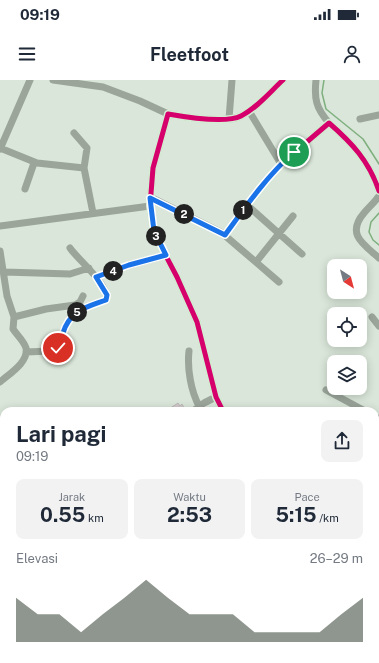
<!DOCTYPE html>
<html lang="id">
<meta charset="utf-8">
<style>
:root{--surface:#fff;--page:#f2f2f3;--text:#1f2937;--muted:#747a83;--accent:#616b60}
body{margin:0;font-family:"Public Sans",sans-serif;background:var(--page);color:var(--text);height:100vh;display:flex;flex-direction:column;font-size:15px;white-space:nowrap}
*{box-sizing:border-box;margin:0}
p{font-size:13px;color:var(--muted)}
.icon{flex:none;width:22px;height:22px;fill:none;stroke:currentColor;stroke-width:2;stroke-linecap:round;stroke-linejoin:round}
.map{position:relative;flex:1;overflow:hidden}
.drawer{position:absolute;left:0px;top:327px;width:379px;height:256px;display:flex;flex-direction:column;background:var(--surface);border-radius:12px 12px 0 0;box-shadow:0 2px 10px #0003}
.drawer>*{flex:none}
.needle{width:26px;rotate:144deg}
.buttons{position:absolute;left:327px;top:179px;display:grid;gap:8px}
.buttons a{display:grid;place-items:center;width:40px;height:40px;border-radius:8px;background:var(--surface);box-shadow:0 2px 10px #0003;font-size:20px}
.pin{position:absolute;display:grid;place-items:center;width:34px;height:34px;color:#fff;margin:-17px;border:2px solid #fff;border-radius:50%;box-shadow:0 1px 4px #0007}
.km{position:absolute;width:20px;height:20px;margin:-10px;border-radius:50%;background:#222;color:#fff;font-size:11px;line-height:20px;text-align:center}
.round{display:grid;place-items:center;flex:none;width:42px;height:42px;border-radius:8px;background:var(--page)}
.summary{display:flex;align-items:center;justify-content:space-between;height:68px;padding:0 16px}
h1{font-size:22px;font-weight:700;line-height:30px}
.stats{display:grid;grid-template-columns:repeat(3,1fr);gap:6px;height:68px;padding:4px 16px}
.stats div{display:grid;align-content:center;border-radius:8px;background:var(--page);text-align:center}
.stats b{font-size:20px;font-weight:700}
.stats small{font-size:11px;font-weight:400}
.stats p{font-size:11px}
.chart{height:112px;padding:8px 16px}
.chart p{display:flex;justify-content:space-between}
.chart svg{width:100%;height:72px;margin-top:4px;fill:var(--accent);opacity:.7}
.status{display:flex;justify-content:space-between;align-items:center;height:28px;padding:0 20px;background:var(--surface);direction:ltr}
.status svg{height:11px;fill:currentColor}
header{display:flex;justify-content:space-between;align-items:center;height:52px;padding:0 16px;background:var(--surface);font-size:18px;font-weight:700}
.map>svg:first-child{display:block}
</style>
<div class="status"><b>09:19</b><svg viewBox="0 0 49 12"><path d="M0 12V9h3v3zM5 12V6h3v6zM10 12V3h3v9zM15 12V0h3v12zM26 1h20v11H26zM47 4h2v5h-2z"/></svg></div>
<header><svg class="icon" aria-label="menu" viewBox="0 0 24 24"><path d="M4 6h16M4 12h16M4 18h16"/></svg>Fleetfoot<svg class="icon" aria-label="person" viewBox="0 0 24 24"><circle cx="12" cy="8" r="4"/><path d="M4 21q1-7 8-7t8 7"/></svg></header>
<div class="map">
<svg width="379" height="583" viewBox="0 0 379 583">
<rect width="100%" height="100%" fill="#d9e6d9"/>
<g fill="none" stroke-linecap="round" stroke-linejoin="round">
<path stroke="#7faf7f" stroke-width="1.5" d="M324,0L322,13L326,29L363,59L379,84
M379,133L371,142L369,152L373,160L379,165"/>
</g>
<path fill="#d4c9cc" stroke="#b9b9b6" d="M178,323L180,326L182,324L184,328L182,329L184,331H166Z"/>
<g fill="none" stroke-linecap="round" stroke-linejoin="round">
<path stroke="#9ba59a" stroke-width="7" d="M53,0L103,7L140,21L168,34
M316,0C314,19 316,28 329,43
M249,31L281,84
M229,39L232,0
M360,39L379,35
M74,53L87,68L84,88L93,133
M0,68L37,83L84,88
M0,69L30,0
M25,109L34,83
M379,116C375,122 369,127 364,133C346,154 363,164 379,178
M150,117L222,153L279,202
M247,125L302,174
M0,146L150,126
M225,155L247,125L281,84L329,43C352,63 369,81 379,111
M0,171L7,216L14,237L46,229L75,225L80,222L83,216
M256,182L293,136
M4,192L70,194L89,188
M96,197L129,185L166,175
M372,237L379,246
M189,271C187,289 191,311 199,326
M26,272L51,271L58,268C60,263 61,258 63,253C70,230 87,227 106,220C110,205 78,180 70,168
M0,302C9,294 29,282 26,268C24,261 17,255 13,249L14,237
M326,310L365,331
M193,331L204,323L216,317
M223,331L216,317L197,242L177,197L155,155L153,146L150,126L153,88L168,34C185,37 225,44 241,36C257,28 270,12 283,0
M375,337L379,339
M375,368L379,366
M375,445L379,447
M198,579L200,583"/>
<path stroke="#9aa79a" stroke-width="9" d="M0,410H4
M375,481L379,470
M375,497L379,485
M102,579L104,583
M343,583L344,579"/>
<g stroke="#d4ecd3" stroke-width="8">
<path id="cycleway" d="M225,155L247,125L281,84L329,43C352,63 369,81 379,111
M223,331L216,317L197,242L177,197L155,155L153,146L150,126L153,88L168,34C185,37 225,44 241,36C257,28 270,12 283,0"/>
</g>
<use href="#cycleway" stroke="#d6006c" stroke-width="5"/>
</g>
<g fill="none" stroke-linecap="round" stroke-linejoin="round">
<g stroke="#fff" stroke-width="8">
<path id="route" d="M58,268C60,263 61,258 63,253C70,230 87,227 106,220L107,215L96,197L129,185L166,175L154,151L150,118L225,155C246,126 267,96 294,72"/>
</g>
<use href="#route" stroke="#1a73e8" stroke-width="5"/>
</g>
</svg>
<div class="buttons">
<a><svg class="needle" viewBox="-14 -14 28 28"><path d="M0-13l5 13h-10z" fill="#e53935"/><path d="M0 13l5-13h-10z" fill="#747a83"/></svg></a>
<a><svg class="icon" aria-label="locate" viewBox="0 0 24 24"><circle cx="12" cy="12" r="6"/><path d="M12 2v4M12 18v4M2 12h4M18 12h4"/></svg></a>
<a><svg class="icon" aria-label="layers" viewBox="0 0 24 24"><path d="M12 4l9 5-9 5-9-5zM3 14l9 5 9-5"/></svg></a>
</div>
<div class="pin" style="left:294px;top:72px;background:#1e9e55"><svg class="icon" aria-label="arrive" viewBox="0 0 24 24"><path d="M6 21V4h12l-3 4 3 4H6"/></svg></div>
<div class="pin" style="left:58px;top:268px;background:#d93025"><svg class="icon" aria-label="check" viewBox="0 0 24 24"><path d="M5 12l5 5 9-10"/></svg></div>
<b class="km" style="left:243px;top:130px">1</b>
<b class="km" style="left:184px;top:134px">2</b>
<b class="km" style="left:156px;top:156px">3</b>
<b class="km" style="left:113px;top:191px">4</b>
<b class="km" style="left:77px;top:232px">5</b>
<section class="drawer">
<div class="summary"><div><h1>Lari pagi</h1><p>09:19</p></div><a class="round"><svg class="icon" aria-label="share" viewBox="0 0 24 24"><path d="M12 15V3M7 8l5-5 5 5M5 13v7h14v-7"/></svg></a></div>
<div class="stats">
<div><p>Jarak</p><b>0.55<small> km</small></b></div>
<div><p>Waktu</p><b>2:53</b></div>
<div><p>Pace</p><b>5:15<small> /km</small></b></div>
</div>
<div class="chart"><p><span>Elevasi</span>26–29 m</p>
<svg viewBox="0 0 160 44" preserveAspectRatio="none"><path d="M0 44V17L10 27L20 27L30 38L40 27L50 17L60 6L70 17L80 27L90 27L100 27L110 38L120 38L130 38L140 38L150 27L160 17V44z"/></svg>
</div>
</section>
</div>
